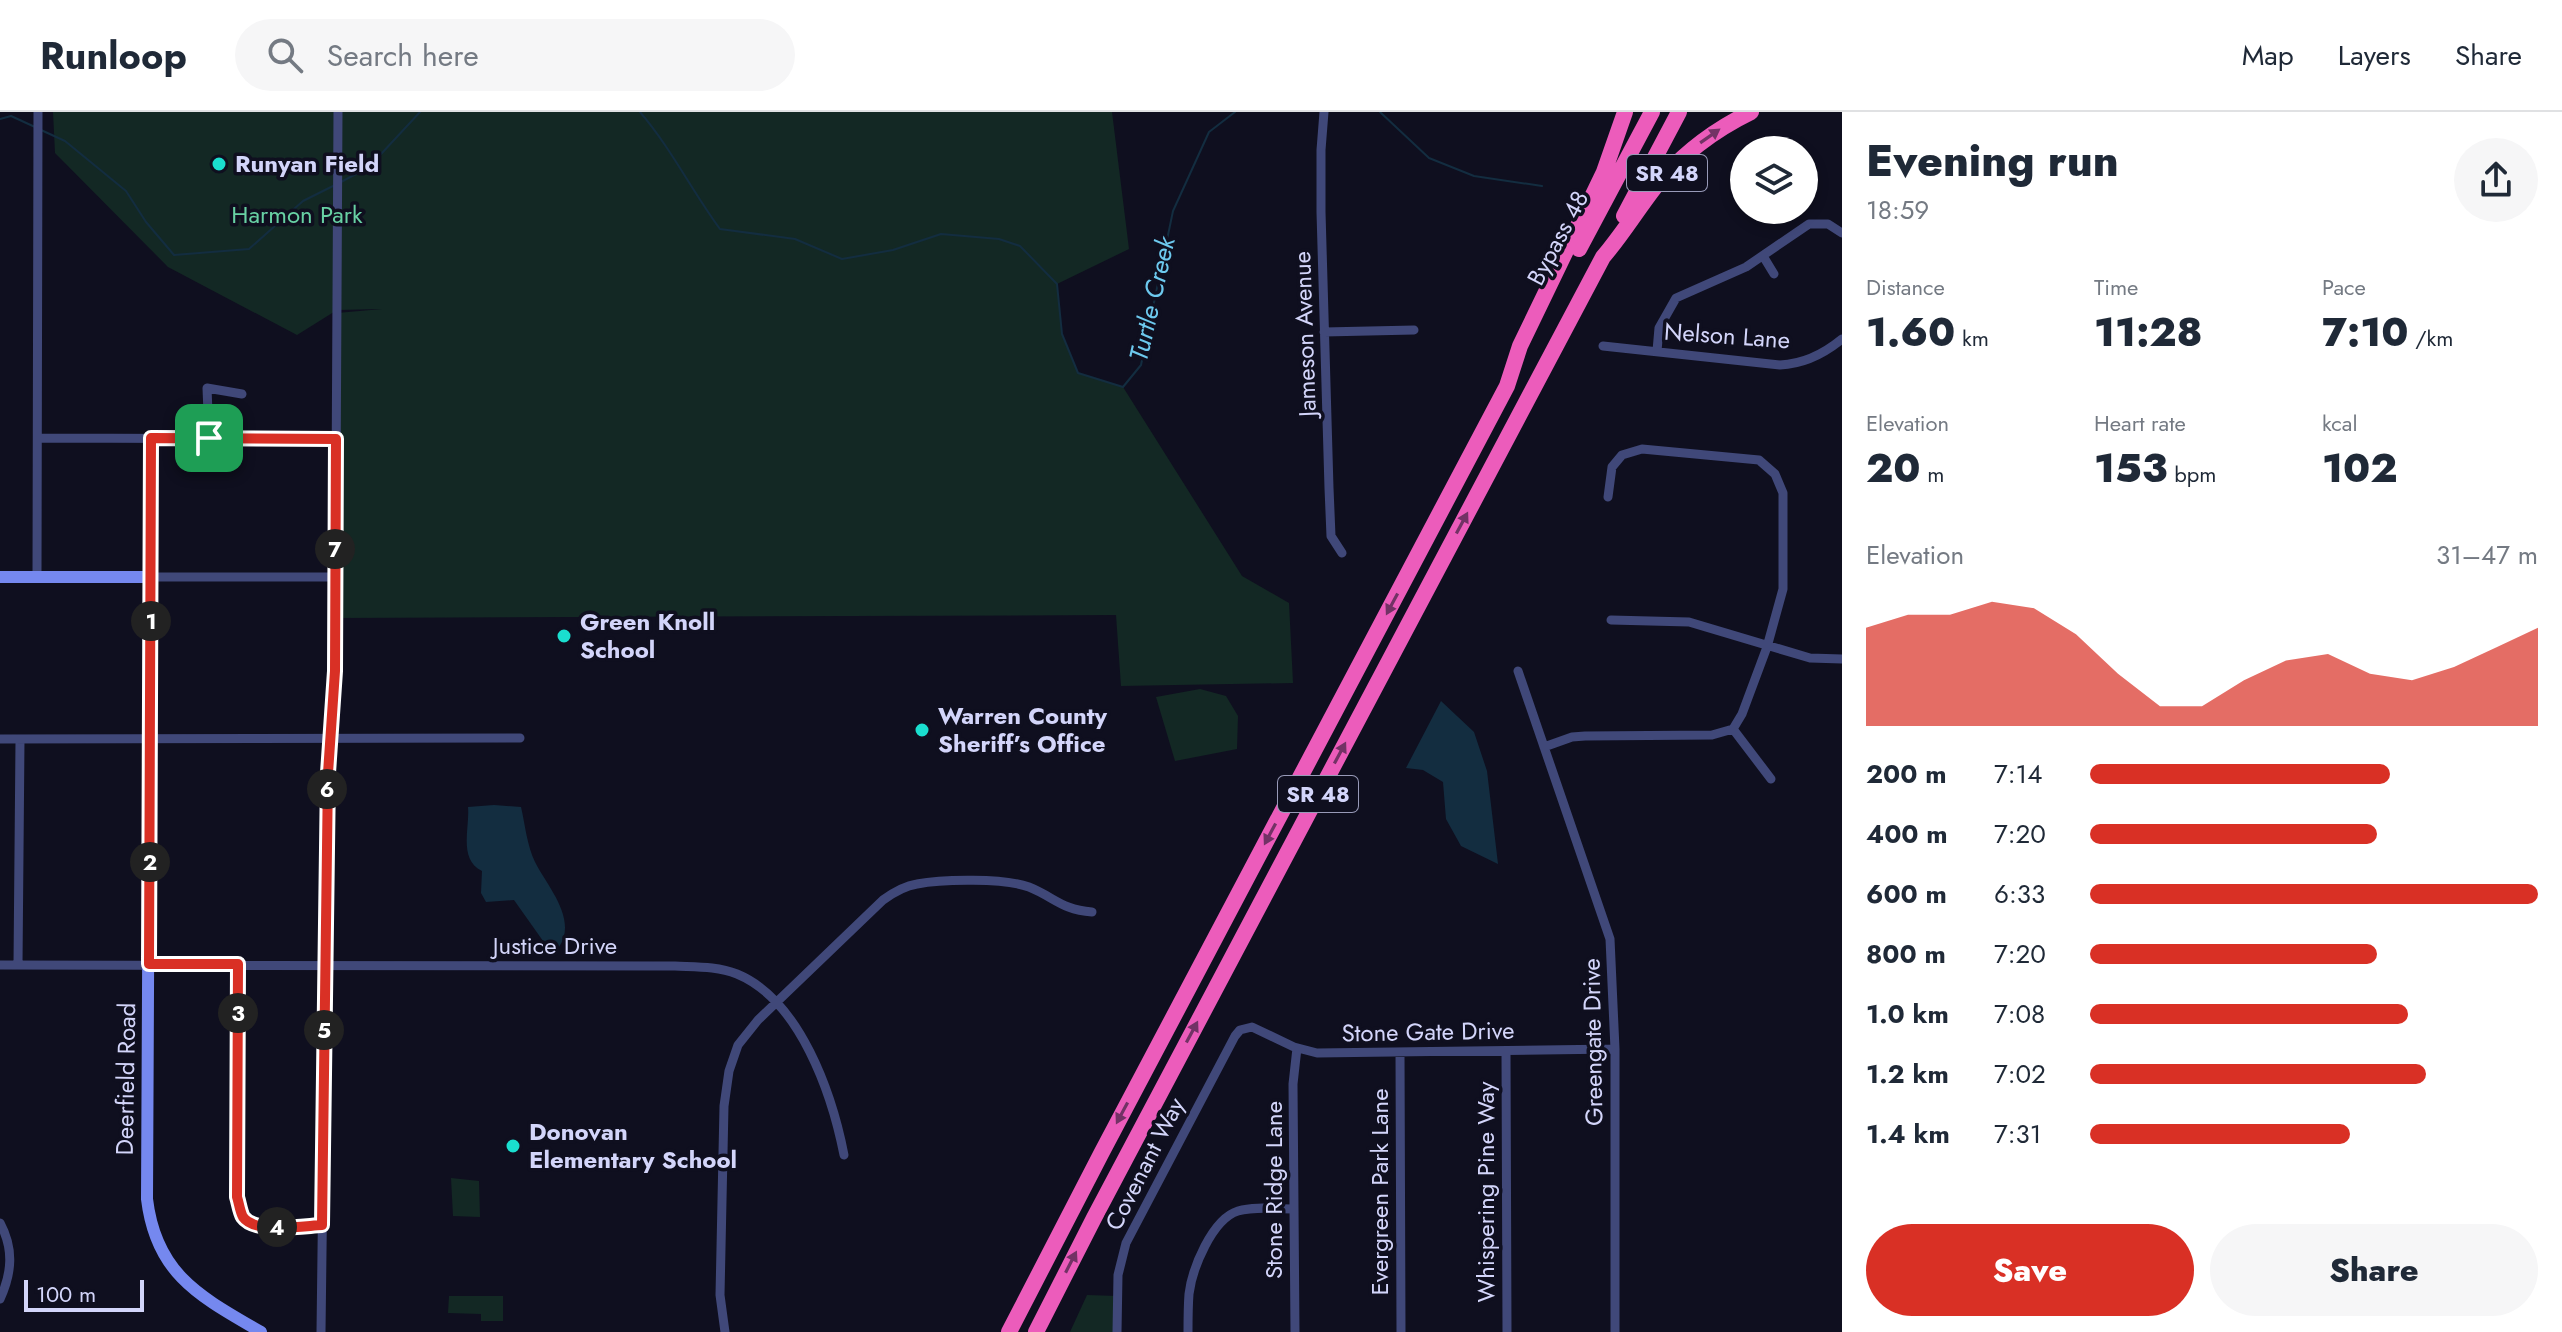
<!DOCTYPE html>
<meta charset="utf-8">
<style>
:root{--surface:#fff;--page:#f6f6f7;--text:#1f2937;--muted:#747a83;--line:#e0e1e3;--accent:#d93025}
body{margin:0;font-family:Jost,sans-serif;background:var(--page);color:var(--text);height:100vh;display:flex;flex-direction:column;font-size:30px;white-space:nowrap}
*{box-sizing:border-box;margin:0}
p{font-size:26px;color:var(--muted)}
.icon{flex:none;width:44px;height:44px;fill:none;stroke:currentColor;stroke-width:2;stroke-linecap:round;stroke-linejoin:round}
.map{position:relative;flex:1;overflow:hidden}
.drawer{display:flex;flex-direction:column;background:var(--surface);width:720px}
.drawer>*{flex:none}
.fabs{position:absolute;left:1730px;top:24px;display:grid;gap:16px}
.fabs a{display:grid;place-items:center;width:88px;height:88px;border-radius:50%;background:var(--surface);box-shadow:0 4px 12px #0003;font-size:40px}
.scale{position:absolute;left:24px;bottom:20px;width:120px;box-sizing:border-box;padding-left:8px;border:4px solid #d3d5fa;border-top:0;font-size:22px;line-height:28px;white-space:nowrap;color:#d3d5fa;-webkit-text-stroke:6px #0f0f1f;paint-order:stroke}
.pin{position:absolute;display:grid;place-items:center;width:68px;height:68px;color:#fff;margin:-34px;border-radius:16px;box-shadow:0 4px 12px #0006}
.km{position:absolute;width:40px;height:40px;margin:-20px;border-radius:50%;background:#222;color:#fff;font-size:22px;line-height:40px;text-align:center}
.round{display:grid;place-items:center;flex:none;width:84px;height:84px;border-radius:42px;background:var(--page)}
.headline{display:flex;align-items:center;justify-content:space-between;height:136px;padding:0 24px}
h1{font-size:44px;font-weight:800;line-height:60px}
.stats{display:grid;grid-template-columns:repeat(3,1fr);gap:12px;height:136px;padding:8px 24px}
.stats div{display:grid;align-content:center}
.stats b{font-size:40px;font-weight:800}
.stats small{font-size:22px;font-weight:400}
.stats p{font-size:22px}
.chart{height:224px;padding:16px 24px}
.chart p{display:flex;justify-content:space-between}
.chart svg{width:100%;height:144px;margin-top:8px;fill:var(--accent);opacity:.7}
.action{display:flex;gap:16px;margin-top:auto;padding:16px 24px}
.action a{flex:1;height:92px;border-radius:48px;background:var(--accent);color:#fff;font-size:32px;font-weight:800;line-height:92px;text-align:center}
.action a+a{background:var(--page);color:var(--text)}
ul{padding:0 24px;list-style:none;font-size:26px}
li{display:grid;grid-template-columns:128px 96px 1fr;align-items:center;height:60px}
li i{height:20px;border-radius:10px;background:var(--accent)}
header{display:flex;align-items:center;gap:48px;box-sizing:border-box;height:112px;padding:0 40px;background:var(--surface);border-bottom:2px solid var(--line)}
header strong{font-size:38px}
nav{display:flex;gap:44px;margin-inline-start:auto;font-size:28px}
.search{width:560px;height:72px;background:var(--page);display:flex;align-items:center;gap:20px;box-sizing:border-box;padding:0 28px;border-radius:44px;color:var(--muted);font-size:30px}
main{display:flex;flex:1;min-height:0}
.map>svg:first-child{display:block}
</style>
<header>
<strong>Runloop</strong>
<div class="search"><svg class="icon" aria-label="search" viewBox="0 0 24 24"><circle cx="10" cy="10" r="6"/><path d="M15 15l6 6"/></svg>Search here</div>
<nav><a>Map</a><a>Layers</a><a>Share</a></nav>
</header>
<main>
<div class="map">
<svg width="1842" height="1220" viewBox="0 0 1842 1220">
<rect width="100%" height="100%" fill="#0f0f1f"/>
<path fill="#132824" d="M53,0H1112L1129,137L1057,172L1062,222L1078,261L1123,275L1242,464L1289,491L1293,571L1121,574L1116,503L335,506L337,201L382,197L337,198L297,223L168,155L55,41Z
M1200,577L1226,584L1238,604L1237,637L1175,649L1156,585Z
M451,1066L479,1069L480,1105L453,1104Z
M1087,1183L1117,1184V1220H1070Z
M449,1184H503V1209H481V1202L448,1201Z"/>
<path fill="#132d40" d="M1441,589L1474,620L1487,659L1498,752L1461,734L1446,707L1443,670L1423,658L1406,656Z
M494,693L521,695C525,712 527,734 535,750C547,774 578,807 559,835L548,836L514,788L486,790L481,781L482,759C458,747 470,716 468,695Z"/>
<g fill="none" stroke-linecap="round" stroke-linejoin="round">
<path stroke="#132d40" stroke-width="2" d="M640,0C671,36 692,79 720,117L795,127L842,147L893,138L941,122L999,127L1020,134L1057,172L1062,222L1078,261L1123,275L1141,253L1173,99L1209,20L1235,0
M1380,0L1429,46L1474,64L1542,74
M0,7L11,4L35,15
M41,18L65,29L126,79L146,110L174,143L249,137L303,89L335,73
M341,70L369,55L420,0"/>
<path stroke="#404879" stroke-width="9" d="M1324,0L1321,38V100L1329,376L1331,424L1342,441
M1763,144L1774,162
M1324,220L1414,218
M1603,234L1780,253C1803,252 1825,241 1842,227
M1657,239L1659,216L1676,186L1746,155L1809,112H1828L1842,121
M39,326L336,327
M151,326L150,465H335
M209,326L207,276L242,282
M37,465L38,0
M1611,508L1689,510L1810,546L1842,547
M1518,559L1610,827L1615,937V1220
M1733,617L1771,667
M0,627L520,626
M1544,635L1572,625L1585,624L1712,623L1733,617L1742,602L1767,535L1783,477V381L1775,362L1759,348L1642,337L1622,343L1612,355L1608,385
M238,852L237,1085C239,1091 240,1100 243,1105C255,1122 303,1114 322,1113
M0,853L675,854C696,855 717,854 737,862C800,888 832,982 844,1043
M18,853L20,628
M1400,940L1401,1220
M1506,940L1507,1220
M0,1111C14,1137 12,1161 0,1187
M321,1220L328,661L335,559L338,0
M725,1220L720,1183L724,994L729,959L738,933L758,908L883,788C894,780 904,774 917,772C942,767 1005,766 1029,775C1054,785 1062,798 1092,800
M1117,1220L1118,1163L1126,1131L1235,924L1240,918L1252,915L1294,935L1317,941L1615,937
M1188,1220C1188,1208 1188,1195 1189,1182C1192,1157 1212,1107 1238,1099C1255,1094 1276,1097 1294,1097
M1295,1220L1293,972L1297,936"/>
<path stroke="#7588ef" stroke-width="12" d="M0,465H150L147,1087C156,1163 201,1185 261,1220"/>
<path stroke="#ec5cbb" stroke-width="16" d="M1624,104L1679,0
M1579,137L1652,0
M1009,1220L1102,1040L1507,274L1520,234L1604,60L1625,0
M1036,1220L1094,1106L1603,145C1622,123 1637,98 1655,75C1681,43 1714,18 1751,0"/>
</g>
<defs><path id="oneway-solid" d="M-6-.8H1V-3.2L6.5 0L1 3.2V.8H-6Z" transform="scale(2)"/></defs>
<g fill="#723265">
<use href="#oneway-solid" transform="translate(1710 24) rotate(-35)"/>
<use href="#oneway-solid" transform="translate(1462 411) rotate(-62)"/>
<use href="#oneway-solid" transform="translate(1392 492) rotate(118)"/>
<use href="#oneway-solid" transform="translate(1340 641) rotate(-62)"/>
<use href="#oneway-solid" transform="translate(1270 722) rotate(118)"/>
<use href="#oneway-solid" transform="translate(1192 920) rotate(-62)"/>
<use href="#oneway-solid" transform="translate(1122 1001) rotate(118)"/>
<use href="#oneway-solid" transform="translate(1071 1150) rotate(-63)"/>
</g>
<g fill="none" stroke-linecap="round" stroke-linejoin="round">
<g stroke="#fff" stroke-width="16">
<path id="route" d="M151,326L336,327L335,559L328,661L322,1113C303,1114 255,1122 243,1105C240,1100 239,1091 237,1085L238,852H149Z"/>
</g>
<use href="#route" stroke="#d93025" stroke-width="10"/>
</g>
<g fill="#1adecf" stroke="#0f0f1f" stroke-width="3">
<circle cx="219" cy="52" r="8"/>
<circle cx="564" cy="524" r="8"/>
<circle cx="922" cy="618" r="8"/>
<circle cx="513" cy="1034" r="8"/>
</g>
<g text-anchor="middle" stroke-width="7" stroke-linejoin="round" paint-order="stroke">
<g fill="#0f0f1f" stroke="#989ab8" stroke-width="2">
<rect x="1627" y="43" width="80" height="36" rx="6"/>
<rect x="1278" y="664" width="80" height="36" rx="6"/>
</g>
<g font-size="22" font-weight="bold" fill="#d3d5fa">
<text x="1667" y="69">SR 48</text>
<text x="1318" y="690">SR 48</text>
</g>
<g font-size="24" font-weight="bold" fill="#d3d5fa" stroke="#0f0f1f" text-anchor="start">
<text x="235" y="60">Runyan Field</text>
<text x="580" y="518">Green Knoll<tspan x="580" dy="28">School</tspan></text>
<text x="938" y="612">Warren County<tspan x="938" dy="28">Sheriff’s Office</tspan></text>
<text x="529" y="1028">Donovan<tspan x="529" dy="28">Elementary School</tspan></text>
</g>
<g font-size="24" fill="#68d1a4" stroke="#0f0f1f">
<text x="297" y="111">Harmon Park</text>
</g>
<g font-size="24" fill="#d3d5fa" stroke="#0f0f1f">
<text transform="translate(1558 126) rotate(-62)" y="8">Bypass 48</text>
<text transform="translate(1305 222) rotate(-92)" y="8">Jameson Avenue</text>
<text transform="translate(1727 224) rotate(4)" y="8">Nelson Lane</text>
<text x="555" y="842">Justice Drive</text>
<text transform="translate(1428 920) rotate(-1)" y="8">Stone Gate Drive</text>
<text transform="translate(1593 930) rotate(-91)" y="8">Greengate Drive</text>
<text transform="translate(126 967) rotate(-89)" y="8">Deerfield Road</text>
<text transform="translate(1145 1052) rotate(-63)" y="8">Covenant Way</text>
<text transform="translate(1274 1078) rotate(-90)" y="8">Stone Ridge Lane</text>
<text transform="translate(1380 1080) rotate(-90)" y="8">Evergreen Park Lane</text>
<text transform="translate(1486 1080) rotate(-90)" y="8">Whispering Pine Way</text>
</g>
<g font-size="26" font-style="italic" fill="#6dc9ee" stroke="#0f0f1f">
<text transform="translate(1152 187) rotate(-77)" y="9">Turtle Creek</text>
</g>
</g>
</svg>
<div class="fabs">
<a><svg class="icon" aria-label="layers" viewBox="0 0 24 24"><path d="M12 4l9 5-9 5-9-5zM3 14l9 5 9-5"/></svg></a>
</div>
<div class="scale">100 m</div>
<div class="pin" style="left:209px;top:326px;background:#1e9e55"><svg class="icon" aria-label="arrive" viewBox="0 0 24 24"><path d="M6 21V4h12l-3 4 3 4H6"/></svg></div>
<b class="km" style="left:151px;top:509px">1</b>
<b class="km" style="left:150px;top:750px">2</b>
<b class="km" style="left:238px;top:901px">3</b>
<b class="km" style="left:277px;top:1115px">4</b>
<b class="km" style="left:324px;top:918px">5</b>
<b class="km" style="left:327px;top:677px">6</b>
<b class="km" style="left:335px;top:437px">7</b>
</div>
<section class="drawer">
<div class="headline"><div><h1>Evening run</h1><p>18:59</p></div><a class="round"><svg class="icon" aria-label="share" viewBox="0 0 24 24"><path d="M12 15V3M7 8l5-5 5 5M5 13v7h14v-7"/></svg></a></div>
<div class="stats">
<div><p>Distance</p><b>1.60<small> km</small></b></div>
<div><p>Time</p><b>11:28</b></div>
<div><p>Pace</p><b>7:10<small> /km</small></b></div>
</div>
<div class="stats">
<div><p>Elevation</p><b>20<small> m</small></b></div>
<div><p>Heart rate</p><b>153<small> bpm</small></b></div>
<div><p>kcal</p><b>102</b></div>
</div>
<div class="chart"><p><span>Elevation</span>31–47 m</p>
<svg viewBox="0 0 160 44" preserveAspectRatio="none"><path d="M0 44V14L10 10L20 10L30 6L40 8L50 16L60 28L70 38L80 38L90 30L100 24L110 22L120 28L130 30L140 26L150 20L160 14V44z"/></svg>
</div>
<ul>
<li><b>200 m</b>7:14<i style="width:67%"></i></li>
<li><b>400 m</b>7:20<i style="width:64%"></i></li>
<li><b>600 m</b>6:33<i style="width:100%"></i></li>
<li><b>800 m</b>7:20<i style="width:64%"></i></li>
<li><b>1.0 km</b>7:08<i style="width:71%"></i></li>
<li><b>1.2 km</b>7:02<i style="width:75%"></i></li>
<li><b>1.4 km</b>7:31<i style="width:58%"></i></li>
</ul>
<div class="action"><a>Save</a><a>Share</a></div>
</section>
</main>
